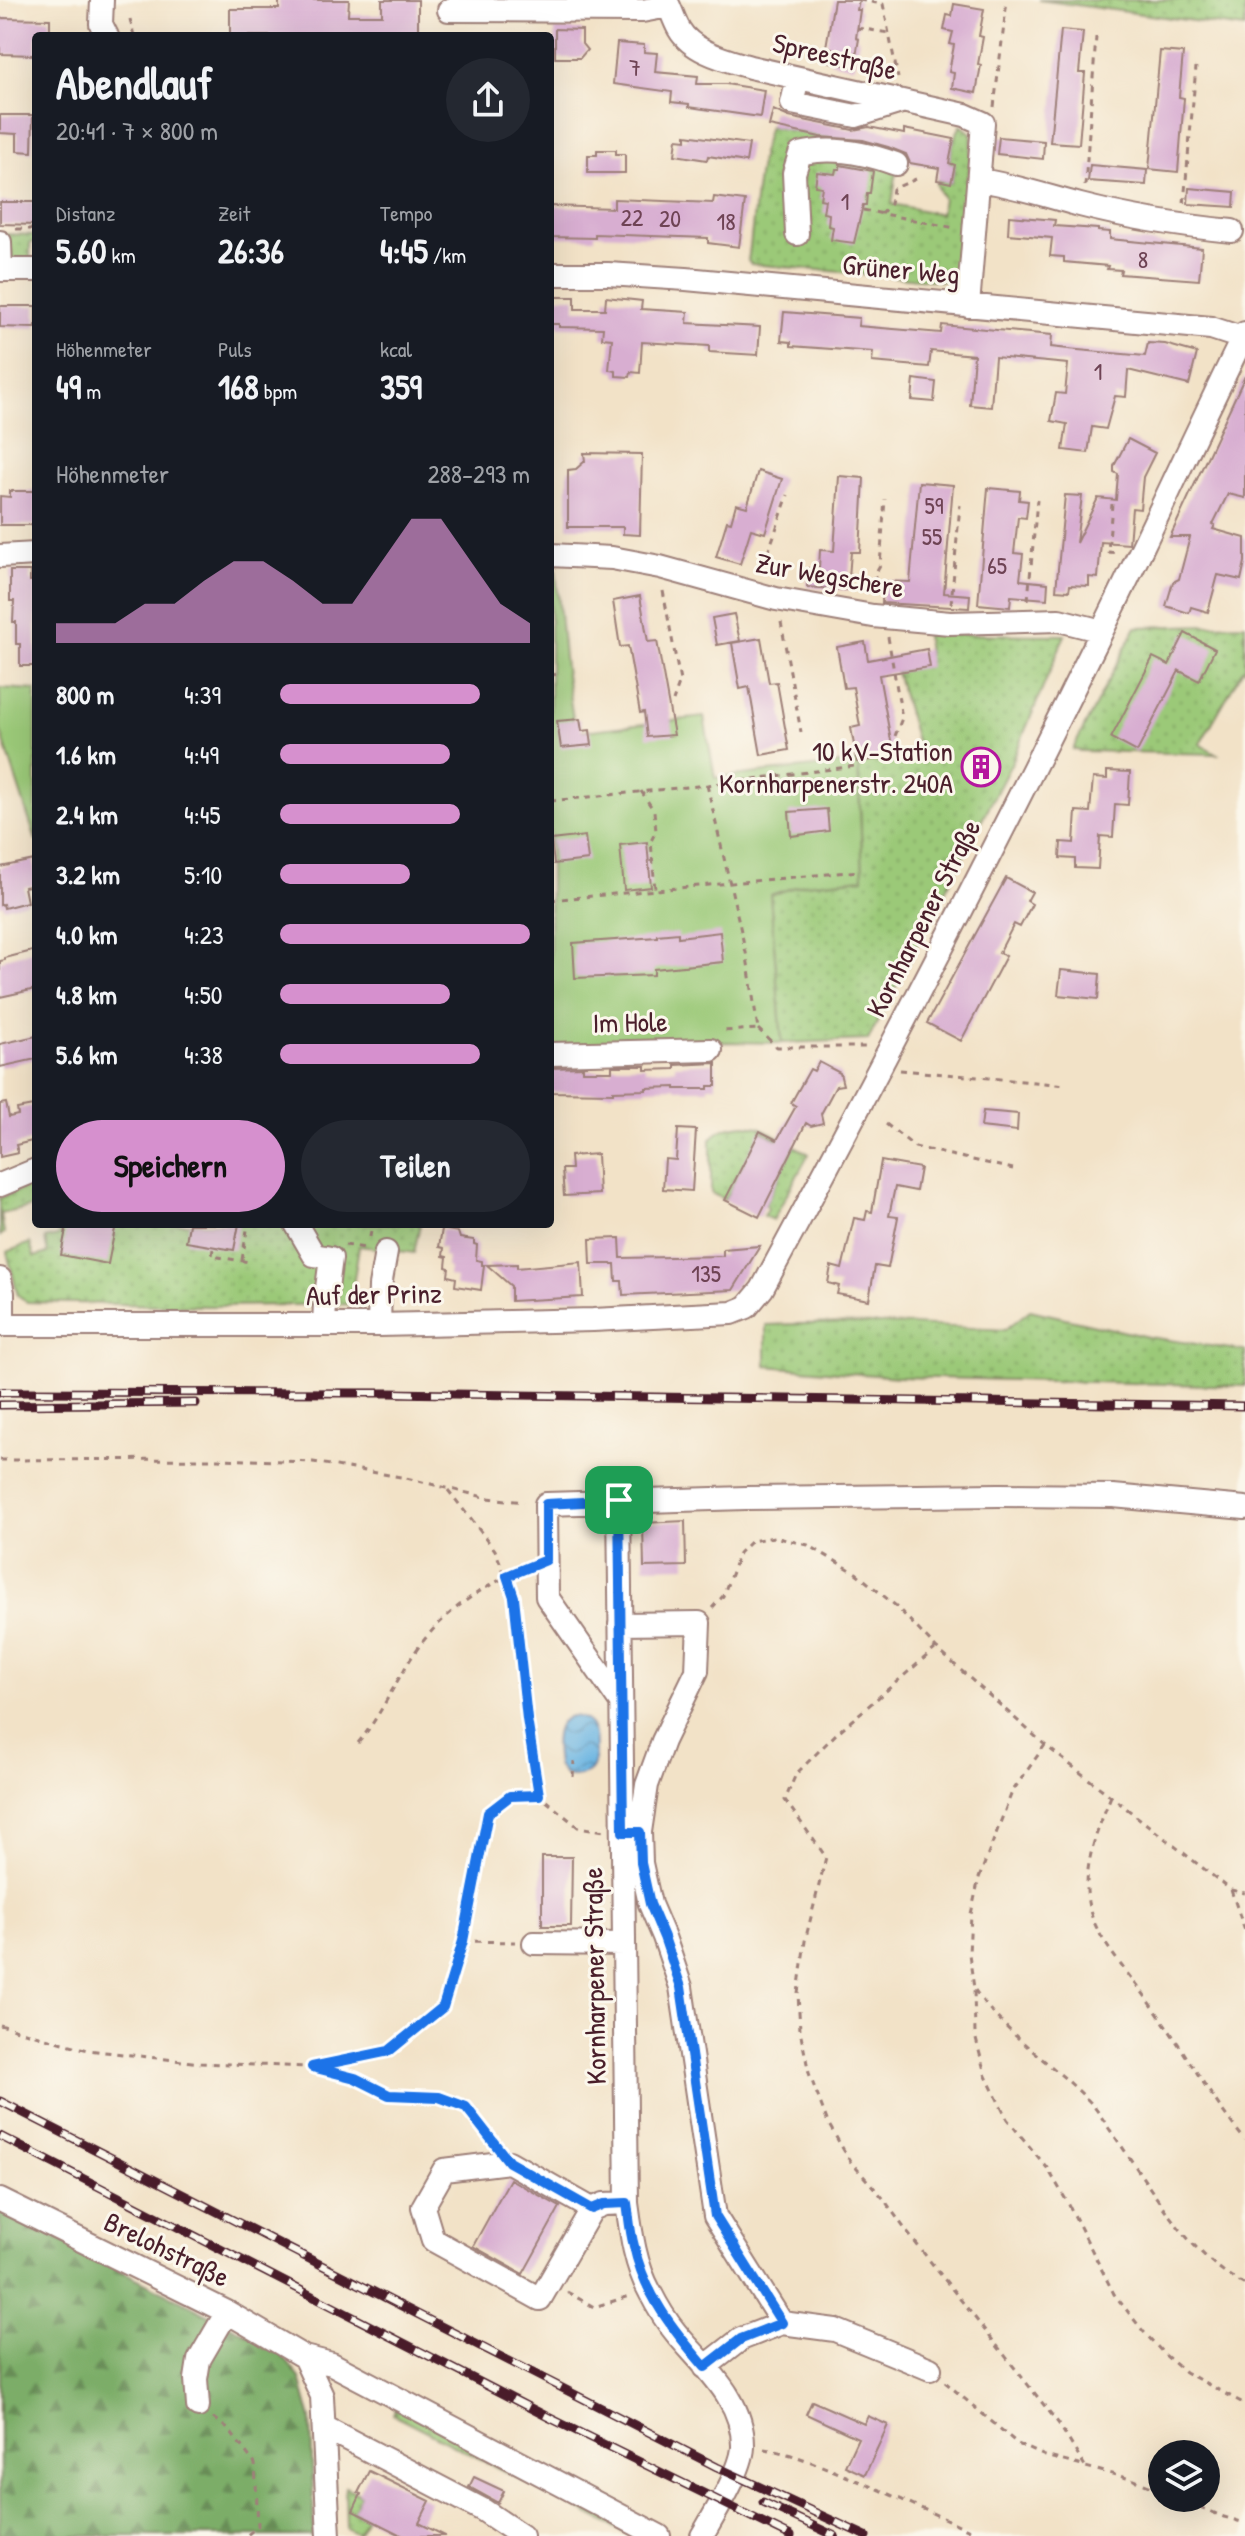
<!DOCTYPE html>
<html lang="de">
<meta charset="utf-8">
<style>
:root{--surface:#171b24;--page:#242831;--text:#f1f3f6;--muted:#9ea1a6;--accent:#d690ce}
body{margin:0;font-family:"Patrick Hand",sans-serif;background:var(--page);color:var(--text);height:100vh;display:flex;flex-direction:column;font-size:30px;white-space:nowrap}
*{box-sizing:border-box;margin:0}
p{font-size:26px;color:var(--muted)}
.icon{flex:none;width:44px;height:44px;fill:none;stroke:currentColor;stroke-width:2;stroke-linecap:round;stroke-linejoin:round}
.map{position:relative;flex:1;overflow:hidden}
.side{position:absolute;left:32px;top:32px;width:522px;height:1196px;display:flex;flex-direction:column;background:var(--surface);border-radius:8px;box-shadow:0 8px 32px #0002}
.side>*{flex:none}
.fabs{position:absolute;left:1148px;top:2440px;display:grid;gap:16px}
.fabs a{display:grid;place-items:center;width:72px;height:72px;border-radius:50%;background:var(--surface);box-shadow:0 8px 32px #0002;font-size:40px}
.pin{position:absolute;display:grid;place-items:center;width:68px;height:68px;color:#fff;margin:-34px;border-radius:16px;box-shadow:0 4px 12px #0006}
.round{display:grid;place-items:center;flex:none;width:84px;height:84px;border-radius:42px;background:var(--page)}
.headline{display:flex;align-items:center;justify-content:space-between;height:136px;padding:0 24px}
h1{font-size:44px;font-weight:800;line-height:60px}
.metrics{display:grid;grid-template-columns:repeat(3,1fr);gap:12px;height:136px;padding:8px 24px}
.metrics div{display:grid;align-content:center}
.metrics b{font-size:34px;font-weight:800}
.metrics small{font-size:22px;font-weight:400}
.metrics p{font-size:22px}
.chart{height:224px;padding:16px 24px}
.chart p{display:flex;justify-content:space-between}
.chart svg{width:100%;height:144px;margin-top:8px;fill:var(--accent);opacity:.7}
.button{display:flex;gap:16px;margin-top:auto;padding:16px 24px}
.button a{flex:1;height:92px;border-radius:48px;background:var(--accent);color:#111;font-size:32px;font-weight:800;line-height:92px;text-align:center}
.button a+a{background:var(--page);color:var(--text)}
ul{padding:0 24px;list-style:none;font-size:26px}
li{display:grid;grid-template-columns:128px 96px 1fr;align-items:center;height:60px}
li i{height:20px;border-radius:10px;background:var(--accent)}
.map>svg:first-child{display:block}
</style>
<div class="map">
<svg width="1245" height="2536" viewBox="0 0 1245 2536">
<defs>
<pattern id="grass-dots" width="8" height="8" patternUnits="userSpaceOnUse" patternTransform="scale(2)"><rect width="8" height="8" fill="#9bc978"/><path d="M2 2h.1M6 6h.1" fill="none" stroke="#87ac68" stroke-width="1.8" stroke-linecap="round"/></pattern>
<pattern id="forest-firs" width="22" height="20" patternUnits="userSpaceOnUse" patternTransform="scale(2)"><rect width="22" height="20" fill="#7cad68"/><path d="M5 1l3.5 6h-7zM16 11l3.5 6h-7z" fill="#688c56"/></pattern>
<pattern id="water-waves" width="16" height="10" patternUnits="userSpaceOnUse" patternTransform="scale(2)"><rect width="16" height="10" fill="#68b3e1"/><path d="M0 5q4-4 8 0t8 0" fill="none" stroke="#5891b7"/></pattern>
</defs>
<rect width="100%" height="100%" fill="#fbf7ec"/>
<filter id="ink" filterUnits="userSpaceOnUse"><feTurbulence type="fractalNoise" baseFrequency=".0125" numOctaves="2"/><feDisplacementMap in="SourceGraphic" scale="16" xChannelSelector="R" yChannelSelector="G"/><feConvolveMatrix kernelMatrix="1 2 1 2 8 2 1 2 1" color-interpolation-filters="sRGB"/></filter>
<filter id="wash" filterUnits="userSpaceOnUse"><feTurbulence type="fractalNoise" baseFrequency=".006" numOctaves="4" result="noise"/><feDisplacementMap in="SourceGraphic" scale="32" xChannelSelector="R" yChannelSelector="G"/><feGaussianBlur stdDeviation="1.8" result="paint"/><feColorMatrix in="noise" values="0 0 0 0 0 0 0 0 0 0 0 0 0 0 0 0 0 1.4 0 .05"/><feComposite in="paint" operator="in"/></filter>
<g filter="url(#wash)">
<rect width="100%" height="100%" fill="#f2e2c7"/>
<path fill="url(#grass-dots)" stroke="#727452" stroke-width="2" d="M1039,0H1245V28L1047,1Z
M961,125L971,133L972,138L960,272L955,278L942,281L751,264L748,261C755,216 755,169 769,126L818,136V135L859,143L860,141L900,149L892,204L940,214L943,199L936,185L937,180L951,183L955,165L949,163L954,139Z
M0,234L36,235V242L30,243V260L13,259Z
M1245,624V670L1243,669L1200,744L1217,754L1080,751L1073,749L1136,627Z
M926,634L1065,635L1011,764L868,1040L782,1043L770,895L804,884L863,878L858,762L921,758L896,672L929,666Z
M746,1125L760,1127L809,1154L773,1220L763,1216L768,1207L765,1205L793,1148L761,1131L725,1200L711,1193V1139C721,1127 732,1126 746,1125Z
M36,1184V1206L1,1214L4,1233L0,1236V1198Z
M60,1224H420L414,1253L359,1246L352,1292L374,1298L373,1304L209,1306L27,1302L18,1295L7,1252L30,1243L34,1257L48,1253L45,1239L58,1236Z
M1030,1310L1148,1337L1245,1351V1386L899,1377L766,1366V1325C846,1321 926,1325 1005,1330Z
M396,2407L644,2536H631L393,2414Z
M345,2487L361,2494L353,2511L366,2517L357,2534L346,2528Z"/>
<path fill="url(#forest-firs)" stroke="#63664a" stroke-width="2" d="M0,2210L236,2328L281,2354L300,2378L311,2419L314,2536H0Z"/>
<path fill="#9bc978" stroke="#727452" stroke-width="2" d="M550,571H556L565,668L575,732L704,717L715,778L858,762L863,878L804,884L770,895L782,1043L726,1042L550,1048Z
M0,688L36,690V841L0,729Z"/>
<path fill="url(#water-waves)" stroke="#596986" stroke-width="2" d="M571,1716C590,1717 595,1728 595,1746C595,1768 592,1778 566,1776L557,1766C555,1749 551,1722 571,1716Z"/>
<g id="blocks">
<path fill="#d8aed1" d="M279,0H349L348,15H382V0H418V36H230V9H279Z
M834,0H859L857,10H860L856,38L859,39L854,67L830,62L832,48L826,47Z
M954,4L984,9L979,36L983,37L978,64L981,65L976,93L952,88L954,73L949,72L954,45L950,44L953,32L944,30L947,15L952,16Z
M0,18L50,19V36H36V55L0,54Z
M555,29L582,30V44L587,50L580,58H555Z
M1061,30L1083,32L1079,73H1085L1079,144L1050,142Z
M617,43L644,45V52L657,53L655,72L698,76L697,84H726L764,90L760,117L689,107V104L671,102L672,92L613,84Z
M1160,51L1183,53L1179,97L1184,98L1178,172L1149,169Z
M773,110L789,117L853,130L869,127L904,134V129L954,139L949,163L955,165L951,183L937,180L939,168L910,163L906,154L888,147L863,140L820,137L769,126Z
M0,115H33L32,152L17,151V134L0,133Z
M686,135L749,144L746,162L708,156L707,160L675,155L677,139L686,140Z
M999,137L1044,141L1043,159L997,154Z
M597,150H616V154H625V173H588V155H597Z
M840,165L873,171L870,193H867L866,205H863L854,243L831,240L833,227L828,226L829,214L823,213L825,200L820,199L822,187L815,186L817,172L835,174L836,169H840Z
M1090,165L1147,170L1146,185L1088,181Z
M1189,188L1235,192L1234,207L1188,204Z
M714,197L745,201L739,247L708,243V238L595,234V238L550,237V206L614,208V199L713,203Z
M0,202H36V225L0,224Z
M1009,216L1055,220L1054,226L1098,229V231L1110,232V239L1202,248L1199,280L1120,274L1121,270L1107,269L1108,266L1064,262V257L1050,256L1052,238L1008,234Z
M550,297H575V309H605L606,297L642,301L641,309L688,312L687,323L760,327L758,355L709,352V346L642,342L640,373L631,372L630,377L616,376V371L609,370L612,339L602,338L603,328L559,327V324H550Z
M0,306H36V328L0,327Z
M784,312L859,318L858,326L941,333L942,325L1052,335L1051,347L1078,350L1145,356L1148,343L1165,344L1197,353L1189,385L1128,370L1126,397L1115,396L1106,429L1092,427L1088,453L1063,450L1067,424L1051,421L1056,393L1065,394L1068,364L995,357L991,407L970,405L974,355L931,351L929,367L872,362L873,352L791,346V342L781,341Z
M1245,376V498L1228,494L1213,524L1215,525L1213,529L1245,538V562L1241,580L1218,575L1208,612L1191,607L1189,613L1166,606L1173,582L1179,579L1190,537H1170Z
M914,379L936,382L934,402L912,400Z
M1128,439L1155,453L1143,477L1140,509L1132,508L1129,544L1101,542L1098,578L1089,577V586L1070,585L1069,591L1056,590L1065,495L1082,496L1076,543L1098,498L1116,500L1118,474L1114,472V466Z
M584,453L642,454L640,535L623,534V527H568V470L576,469L585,461Z
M758,471L782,479L765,533L751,529L740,564L716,557L727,521L731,522L736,504L747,507Z
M839,476L864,478L860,552H851L848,590L807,587L809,568L819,569L820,550L834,551Z
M919,482L953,485L944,593L970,595L969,608L882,603L883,581L910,582Z
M988,488L1020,491L1019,500L1028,501L1026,518L1018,517L1014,553L1023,554L1020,580L1048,583L1047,599L1011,596L1010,607L978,604Z
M10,491H36V525H0V496L10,497Z
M10,571H30V581H36V666H20V644H16V622H13L14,601H10Z
M640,596L648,642L657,641L674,735L647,737L644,712L640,713L628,646L620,647L613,601Z
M734,614L740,641L717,645L712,618Z
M1185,633L1215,649L1199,681L1178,670L1179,671L1137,752L1111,738L1153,657L1169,665Z
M761,638L769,683L777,682L789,750L761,755L749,687L740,689L732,643Z
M865,642L868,660L927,649L930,667L879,675L894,757L857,762L851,728L860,726L853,687L844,688L837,647Z
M580,719L582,731L590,730L592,745L561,748L557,721Z
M1107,771L1130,772L1128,805L1115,804L1113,837L1100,836L1098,869L1075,868V859L1060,858L1061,842L1074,843L1076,811L1090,812L1093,778L1107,779Z
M827,809L829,831L791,836L789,812Z
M585,836L588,860L554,864L551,840Z
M647,842L651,887L624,890L620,845Z
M34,860L36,885L24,887L27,902L4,908L3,904L0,905V867Z
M1006,878L1032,892L1027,901L1032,904L1020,927L1014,924L999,953L1006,956L961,1041L927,1023Z
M720,932L723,962L654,969V975L575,978L573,943L657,937V935L678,933V937Z
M36,950V989L0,997V961L5,960V958Z
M1061,970L1100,974L1098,999L1058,995Z
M36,1036V1059L0,1067V1044Z
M819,1062L840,1073L843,1085L836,1086L821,1114L823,1123L811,1126L806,1123L759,1217L725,1200L760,1131L777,1140L796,1106L791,1103L810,1069L814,1071Z
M716,1063V1086H708V1089H675V1087L646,1088V1090L613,1091V1093L550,1092V1068L583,1067V1071H612V1066H645V1070L675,1069V1065Z
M6,1103L9,1117L18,1115L17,1109L33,1106L36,1121V1140L16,1145L18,1153L0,1157V1104Z
M983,1111L1018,1114L1017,1131L981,1127Z
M678,1129L696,1130L692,1191L663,1189L665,1159L676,1160Z
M597,1154L599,1194L564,1196L562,1169H571L570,1156Z
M881,1161L920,1168L916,1191L895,1187L889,1216L898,1217L888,1268L875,1266L869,1300L837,1294L839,1286L828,1283L831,1266L842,1269L854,1218L865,1220L867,1211L872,1212Z
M67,1224H116L108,1264L61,1255Z
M189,1224H239L234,1250L186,1242Z
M442,1229L458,1232L460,1238L474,1240V1244L477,1245L476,1260L482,1261V1265H484L481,1290L455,1286L456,1278L448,1276L449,1268L446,1267L447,1257L443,1256L444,1248L439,1247Z
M620,1238L621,1258L723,1256V1249L760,1246L733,1290L623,1295L622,1281H616L615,1264H591L590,1239Z
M581,1262L583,1297L511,1301V1286L487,1265L517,1264V1268Z
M685,1521L686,1566L644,1567L643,1523Z
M542,1857H572L571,1926H542Z
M510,2179L560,2207L523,2274L473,2246Z
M812,2401L864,2424L868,2416L888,2425L865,2475L845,2466L858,2438L806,2414Z
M369,2471L430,2501L419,2523L445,2536H403L353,2511L361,2494L358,2493Z
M474,2477L504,2491L498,2503L469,2487Z"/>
</g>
</g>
<g filter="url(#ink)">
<use href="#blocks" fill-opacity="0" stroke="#9e8079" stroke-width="2"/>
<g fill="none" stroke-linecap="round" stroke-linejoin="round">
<g stroke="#9e8079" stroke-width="26">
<path id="minor" d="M102,0L101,24L107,36
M449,10L642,11L669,6C672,13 675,22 679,29C692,52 727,60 750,67L965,115L983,123L968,306
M798,78L792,103L856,116L901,102
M979,180C1013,185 1046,196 1080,205C1130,218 1181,226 1232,231
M797,234L794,173L800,154C831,146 866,153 896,164
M0,242L1,270
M0,270H36
M550,274H608L686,279L1211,328L1245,339
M550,555L612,558L660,567L776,599L873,616L950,623L1059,620L1102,631
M0,556L36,554
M550,1054L711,1050
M0,1185L36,1170
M296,1224L314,1255L331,1258L325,1303L324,1325
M0,1279L3,1293V1325
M0,1325H379L593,1320L732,1313L747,1307L762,1289C879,1072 992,854 1101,633C1150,534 1196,432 1245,333
M379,1325L380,1286L386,1252
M619,1500L627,2203C631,2233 635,2265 650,2292C657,2306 666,2321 676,2333C704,2367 744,2399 743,2447C742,2470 714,2515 702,2536
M620,1624L699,1623L697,1671L663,1741L647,1785L640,1832L641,1863L650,1904L664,1937L681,1987L715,2216L782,2323
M621,1703L547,1597L546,1504L746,1498L999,1495L1113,1496L1245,1508
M534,1943L624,1944
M0,2200L227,2312L304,2357L332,2364L659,2536
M592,2209L509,2162L444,2170L423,2207L433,2240L540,2299L592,2209L604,2204L627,2203
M304,2357L322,2396L329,2536
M705,2367L741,2339L782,2323L835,2330L930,2369
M198,2406L196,2379L199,2360L227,2312
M324,2427L483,2510L522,2536"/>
</g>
<path stroke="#9e8079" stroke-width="3" stroke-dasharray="6 6" stroke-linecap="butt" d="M859,0L883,4L898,78
M130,19L134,36
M857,28L889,33
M994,107L1007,0
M1085,186L1096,37
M1184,203L1196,67
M863,210L955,228
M881,214L890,204L893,189L916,179
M16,229H36
M1112,504L1108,552L1119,553
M758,573L763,554L769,550L788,495
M663,591L680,681L673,701
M874,594L875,574L880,565L885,499
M1028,600L1037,500
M951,604L960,505
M781,622L801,732
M888,637L902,718L895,736
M550,675L562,674
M707,785L747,957L758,1029L722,1031
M641,791L654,811L656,831L651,841L655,890
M550,801L707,785L855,766
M550,900L859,871
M758,1029L777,1047H869
M900,1070L1067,1085
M886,1124L915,1147L1013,1169
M370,1237L372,1224
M345,1245L365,1248
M213,1249L212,1256L249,1262
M242,1260L248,1224
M0,1460L218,1459L313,1462L406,1478L488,1498L524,1502
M448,1490L495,1550L514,1597L527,1719L539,1795L578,1827L604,1831
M712,1608L723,1596L739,1553L751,1541L774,1537L808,1545L856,1573L896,1606L936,1648L1045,1745L1231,1890L1245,1893
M936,1648L837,1733L796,1774L785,1800L826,1857L805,1941L798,1993L800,2030L809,2073L828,2123L850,2161L883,2198L907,2232L1059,2424L1085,2467
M358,1743C378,1719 388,1696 404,1670C431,1621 473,1590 524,1569
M1045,1745L1012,1792L979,1878L971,1914L969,1954L974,1988L975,2035L985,2074L1007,2119L1048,2169L1069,2205L1114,2294L1143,2331L1165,2355L1185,2372L1245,2404
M573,1777L574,1761
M1111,1796C1097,1831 1083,1864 1088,1902C1094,1940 1134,1978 1155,2010C1186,2053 1211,2099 1245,2140
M1231,1890L1245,1931
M463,1941L515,1942
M975,1990C1005,2035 1051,2062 1088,2100C1097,2109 1103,2120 1110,2130C1151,2185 1182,2251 1245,2285
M0,2025L88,2050L200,2063L312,2067L389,2051L443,2007L463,1941L488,1813L510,1796L539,1795
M315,2068L355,2078L389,2095L439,2097L466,2107L494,2145
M567,2292L594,2307L630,2296
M945,2382L1018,2444L1045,2456L1134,2480L1162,2491
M213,2418L228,2429L255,2464L258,2526L246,2536
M764,2449C793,2453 819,2465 846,2476C892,2495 937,2515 983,2536
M1178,2498L1224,2517L1245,2523"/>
<use href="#minor" stroke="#fff" stroke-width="22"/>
<g stroke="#4a1f2b" stroke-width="9">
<path id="rail" d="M0,1392L388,1393L1245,1406
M0,1405L196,1403
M0,2101L717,2467L866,2536
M0,2136L548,2417L791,2536
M763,2502L835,2536"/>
</g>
<use href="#rail" stroke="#fbf7ec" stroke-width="6" stroke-dasharray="18" stroke-linecap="butt"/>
</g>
</g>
<g fill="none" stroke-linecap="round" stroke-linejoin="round" filter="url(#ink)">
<g stroke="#fff" stroke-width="16">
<path id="route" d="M619,1500L623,1832H640L641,1863L650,1904L664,1937L681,1987L715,2216L782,2323L741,2339L705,2367C674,2331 644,2294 634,2246C630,2232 629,2217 627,2203L604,2204L592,2209L509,2162L466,2107L439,2097L389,2095L355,2078L312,2067L389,2051L443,2007L463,1941L488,1813L510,1796L539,1795L527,1719L514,1597L507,1576L546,1560V1504Z"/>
</g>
<use href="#route" stroke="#1a73e8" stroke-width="10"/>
</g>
<defs>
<g id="building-ring" transform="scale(2)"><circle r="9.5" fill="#fbf7ec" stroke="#b5179e" stroke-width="1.5"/><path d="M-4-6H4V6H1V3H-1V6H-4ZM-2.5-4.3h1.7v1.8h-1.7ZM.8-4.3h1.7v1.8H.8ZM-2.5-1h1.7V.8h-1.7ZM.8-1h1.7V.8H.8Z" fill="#b5179e"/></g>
</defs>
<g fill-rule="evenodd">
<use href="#building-ring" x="981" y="767"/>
</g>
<g text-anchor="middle" stroke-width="6" stroke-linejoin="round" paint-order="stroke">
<g font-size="24" fill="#6e4354">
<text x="635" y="76">7</text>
<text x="845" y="210">1</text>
<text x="632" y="226">22</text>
<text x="670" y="227">20</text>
<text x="726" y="230">18</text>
<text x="1143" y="268">8</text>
<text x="1098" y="380">1</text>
<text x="934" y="514">59</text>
<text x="932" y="545">55</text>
<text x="997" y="574">65</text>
<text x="706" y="1282">135</text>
</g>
<g font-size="28" fill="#4a1f2b" stroke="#fbf7ec">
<text transform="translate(835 56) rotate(13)" y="10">Spreestraße</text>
<text transform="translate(901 269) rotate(5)" y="10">Grüner Weg</text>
<text transform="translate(830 575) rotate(10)" y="10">Zur Wegschere</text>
<text transform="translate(923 918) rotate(-63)" y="10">Kornharpener Straße</text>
<text transform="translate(630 1022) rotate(-1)" y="10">Im Hole</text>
<text transform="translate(374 1294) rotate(-1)" y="10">Auf der Prinz</text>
<text transform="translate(594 1976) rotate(-91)" y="10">Kornharpener Straße</text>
<text transform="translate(167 2249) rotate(26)" y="10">Brelohstraße</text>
</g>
<g font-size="28" fill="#4a1f2b" stroke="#fbf7ec" text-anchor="end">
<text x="953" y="761">10 kV-Station<tspan x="953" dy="32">Kornharpenerstr. 240A</tspan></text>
</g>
</g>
</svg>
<div class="fabs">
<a><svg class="icon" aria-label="layers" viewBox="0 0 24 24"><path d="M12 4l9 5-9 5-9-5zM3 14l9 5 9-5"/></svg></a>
</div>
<div class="pin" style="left:619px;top:1500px;background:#1e9e55"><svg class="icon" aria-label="arrive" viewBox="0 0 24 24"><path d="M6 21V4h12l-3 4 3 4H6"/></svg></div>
<section class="side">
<div class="headline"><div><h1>Abendlauf</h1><p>20:41 · 7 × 800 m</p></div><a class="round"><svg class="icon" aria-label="share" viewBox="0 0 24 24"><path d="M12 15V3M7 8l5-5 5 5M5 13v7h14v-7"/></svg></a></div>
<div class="metrics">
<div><p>Distanz</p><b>5.60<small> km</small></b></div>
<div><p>Zeit</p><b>26:36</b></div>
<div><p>Tempo</p><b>4:45<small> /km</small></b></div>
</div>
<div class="metrics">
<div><p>Höhenmeter</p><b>49<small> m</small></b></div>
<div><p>Puls</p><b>168<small> bpm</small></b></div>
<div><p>kcal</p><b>359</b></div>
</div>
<div class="chart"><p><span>Höhenmeter</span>288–293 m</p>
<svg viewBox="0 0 160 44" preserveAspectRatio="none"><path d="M0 44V38L10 38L20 38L30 32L40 32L50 25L60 19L70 19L80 25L90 32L100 32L110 19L120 6L130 6L140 19L150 32L160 38V44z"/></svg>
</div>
<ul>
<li><b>800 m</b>4:39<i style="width:80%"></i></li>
<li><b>1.6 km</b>4:49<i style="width:68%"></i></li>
<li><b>2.4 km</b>4:45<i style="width:72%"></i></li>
<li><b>3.2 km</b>5:10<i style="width:52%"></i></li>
<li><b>4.0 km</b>4:23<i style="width:100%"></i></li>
<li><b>4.8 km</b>4:50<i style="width:68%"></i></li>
<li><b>5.6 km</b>4:38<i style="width:80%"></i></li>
</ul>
<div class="button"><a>Speichern</a><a>Teilen</a></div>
</section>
</div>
